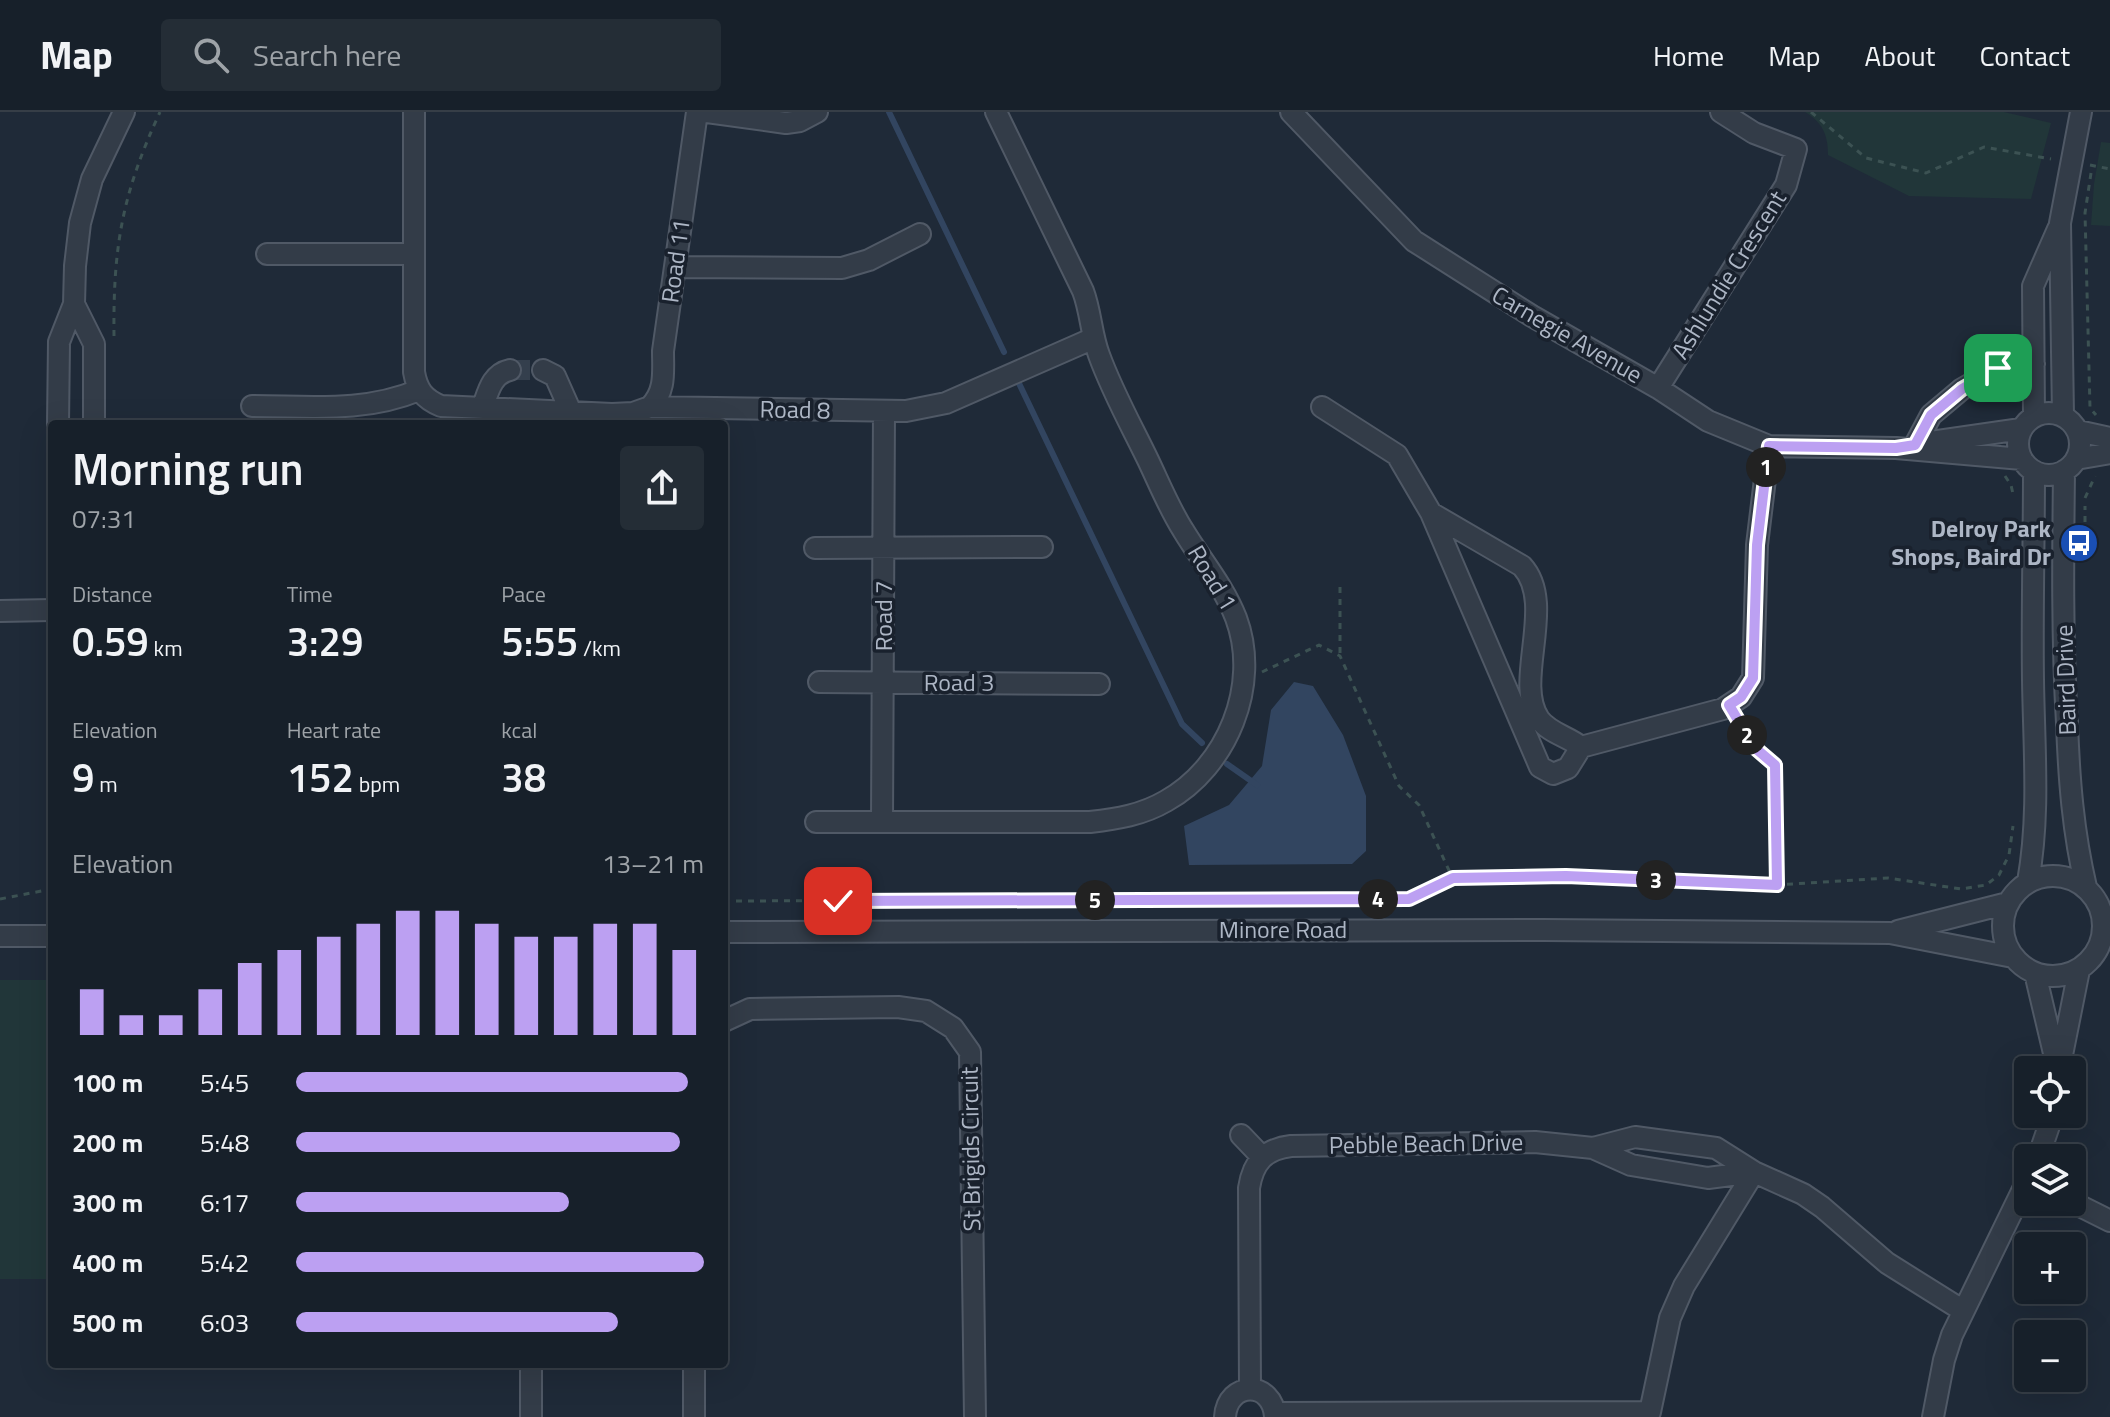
<!DOCTYPE html>
<meta charset="utf-8">
<style>
:root{--surface:#17202a;--page:#242d36;--text:#f1f3f6;--muted:#9ea3a8;--line:#363e47;--accent:#bca0f2}
body{margin:0;font-family:"Titillium Web",sans-serif;background:var(--page);color:var(--text);height:100vh;display:flex;flex-direction:column;font-size:30px;white-space:nowrap}
*{box-sizing:border-box;margin:0}
p{font-size:26px;color:var(--muted)}
.icon{flex:none;width:44px;height:44px;fill:none;stroke:currentColor;stroke-width:2;stroke-linecap:round;stroke-linejoin:round}
.map{position:relative;flex:1;overflow:hidden}
.panel{position:absolute;left:48px;top:308px;width:680px;height:948px;display:flex;flex-direction:column;background:var(--surface);border-radius:8px;box-shadow:0 8px 32px #0002,0 0 0 2px var(--line)}
.panel>*{flex:none}
.buttons{position:absolute;left:2014px;top:944px;display:grid;gap:16px}
.buttons a{display:grid;place-items:center;width:72px;height:72px;border-radius:8px;background:var(--surface);box-shadow:0 8px 32px #0002,0 0 0 2px var(--line);font-size:40px}
.pin{position:absolute;display:grid;place-items:center;width:68px;height:68px;color:#fff;margin:-34px;border-radius:16px;box-shadow:0 4px 12px #0006}
.km{position:absolute;width:40px;height:40px;margin:-20px;border-radius:50%;background:#222;color:#fff;font-size:22px;line-height:40px;text-align:center}
.round{display:grid;place-items:center;flex:none;width:84px;height:84px;border-radius:8px;background:var(--page)}
.overview{display:flex;align-items:center;justify-content:space-between;height:136px;padding:0 24px}
h1{font-size:44px;font-weight:600;line-height:60px}
.stats{display:grid;grid-template-columns:repeat(3,1fr);gap:12px;height:136px;padding:8px 24px}
.stats div{display:grid;align-content:center}
.stats b{font-size:40px;font-weight:600}
.stats small{font-size:22px;font-weight:400}
.stats p{font-size:22px}
.chart{height:224px;padding:16px 24px}
.chart p{display:flex;justify-content:space-between}
.chart svg{width:100%;height:144px;margin-top:8px;stroke:var(--accent);stroke-width:6}
ul{padding:0 24px;list-style:none;font-size:26px}
li{display:grid;grid-template-columns:128px 96px 1fr;align-items:center;height:60px}
li i{height:20px;border-radius:10px;background:var(--accent)}
header{display:flex;align-items:center;gap:48px;box-sizing:border-box;height:112px;padding:0 40px;background:var(--surface);border-bottom:2px solid var(--line)}
header strong{font-size:38px}
nav{display:flex;gap:44px;margin-inline-start:auto;font-size:28px}
.search{width:560px;height:72px;background:var(--page);display:flex;align-items:center;gap:20px;box-sizing:border-box;padding:0 28px;border-radius:8px;color:var(--muted);font-size:30px}
.map>svg:first-child{display:block}
</style>
<header>
<strong>Map</strong>
<div class="search"><svg class="icon" aria-label="search" viewBox="0 0 24 24"><circle cx="10" cy="10" r="6"/><path d="M15 15l6 6"/></svg>Search here</div>
<nav><a>Home</a><a>Map</a><a>About</a><a>Contact</a></nav>
</header>
<div class="map">
<svg width="2110" height="1305" viewBox="0 0 2110 1305">
<rect width="100%" height="100%" fill="#1f2a38"/>
<path fill="#213639" d="M1805,0H2004L2051,11L2031,87L1909,84L1828,43C1828,23 1823,11 1805,0Z
M2101,30L2110,31V114L2091,113L2094,72Z
M0,868H52V1167H0Z"/>
<path fill="#324560" d="M1294,570L1313,574L1343,623L1366,684V739L1352,752L1189,753L1184,714L1229,693L1262,654L1271,598Z"/>
<g fill="none" stroke-linecap="round" stroke-linejoin="round">
<path stroke="#324560" stroke-width="6" d="M889,0L1004,240
M1015,263L1182,612L1202,631
M1227,652L1257,673"/>
<path stroke="#343f4d" stroke-width="20" stroke-dasharray="20 10" stroke-linecap="butt" d="M510,258H543"/>
<g stroke="#505966" stroke-width="24">
<path id="minor" d="M414,0V260C417,278 424,287 441,294L612,302L633,301L650,295L906,299L946,291L1094,226
M707,0L786,11L800,9L817,0
M1291,0L1414,129L1532,204L1658,276L1708,309L1769,334L1896,336L2022,347
M267,142H413
M675,155L842,156L869,148L920,122
M74,192L94,232V312
M543,258L555,264L571,300
M1658,276L1786,73L1796,37L1754,21L1721,0
M252,294C310,294 364,301 419,278
M650,295C666,279 663,260 663,239L697,0
M1322,295L1397,343L1431,401L1540,655L1553,662L1568,656L1581,635L1723,597L1741,585L1753,566L1757,433L1769,334
M482,297C488,281 491,262 510,258
M2018 332a31 31 0 1 1 62 0a31 31 0 1 1-62 0Z
M2063,303L2060,111L2081,0
M2034,304L2033,174L2058,117
M58,312L59,230L74,192L75,154L80,111L92,67L124,0
M2078,319L2110,326
M1931,330L2021,317
M1915,333L1931,303L1962,277L1998,256L2034,252
M2076,347L2110,341
M2064,359C2063,443 2062,527 2067,611C2069,667 2073,720 2086,775
M1431,401L1522,454C1557,492 1513,569 1539,607C1549,621 1569,625 1581,635
M815,436L1042,435
M0,499L52,498
M819,570L1099,572
M816,710H1090C1117,707 1142,703 1166,689C1227,655 1261,573 1236,506C1223,473 1201,448 1183,418C1169,396 1159,371 1148,348C1131,313 1112,279 1099,243C1091,222 1091,200 1083,179L996,0
M882,710L884,299
M2003 814a50 50 0 1 1 100 0a50 50 0 1 1-100 0Z
M2028,770C2040,703 2034,637 2033,568C2032,499 2034,429 2034,359
M1898,819L2008,791
M724,820L1545,818L1890,821L2013,845
M0,824H52
M2035,861L2057,954
M724,909L750,897L898,895L926,899L953,916L970,940L975,1305
M2059,958L2079,858
M1241,1023L1262,1045
M1593,1036L1635,1025L1716,1036L1754,1060L1803,1082L1822,1095L1887,1151L1962,1198
M2038,1046L2053,1002
M2072,1090L2110,1109
M531,1252V1305
M1250,1277L1249,1076C1253,1050 1265,1037 1291,1034L1535,1030L1593,1036L1631,1053L1708,1066L1754,1060
M1275,1301L1650,1300L1670,1206L1684,1174L1754,1060
M694,1305V1252
M1225,1305C1227,1269 1273,1268 1275,1305
M1933,1305L1944,1248L1952,1223L2028,1067"/>
</g>
<path stroke="#3c5253" stroke-width="3" stroke-dasharray="6 6" stroke-linecap="butt" d="M1811,0L1866,46L1926,61L1984,35L2051,47
M2090,53L2110,57
M2091,61L2085,101L2090,296L2096,303
M114,224C113,135 122,82 160,0
M2005,364L2011,373L2013,382
M2085,386L2095,364
M2085,410V394
M1340,475V544
M1262,560L1319,533L1340,544L1399,674L1419,693L1452,765
M1739,610L1754,635L1775,653L1777,773
M0,787L52,777
M724,789L1409,787L1453,766L1566,764L1777,773L1888,766L1961,777L1986,773L1999,763L2009,743L2013,714"/>
<use href="#minor" stroke="#333c48" stroke-width="20"/>
</g>
<g fill="none" stroke-linecap="round" stroke-linejoin="round">
<g stroke="#fff" stroke-width="16">
<path id="route" d="M838,789L1409,787L1453,766L1566,764L1777,773L1775,653L1754,635L1729,593L1741,585L1753,566L1757,433L1769,334L1896,336L1915,333L1931,303L1962,277L1998,256"/>
</g>
<use href="#route" stroke="#bca0f2" stroke-width="10"/>
</g>
<defs>
<g id="bus-disc" transform="scale(2)"><circle r="9.5" fill="#1a4fb4" stroke="#19212d"/><path d="M-5-6H5V4H4V6H2V4H-2V6H-4V4H-5ZM-3.5-4V0h7V-4ZM-3.5 1.2v1.5H-2V1.2ZM2 1.2v1.5H3.5V1.2Z" fill="#fff"/></g>
</defs>
<g fill-rule="evenodd">
<use href="#bus-disc" x="2079" y="431"/>
</g>
<g text-anchor="middle" stroke-width="7" stroke-linejoin="round" paint-order="stroke">
<g font-size="24" fill="#adb6c5" stroke="#19212d">
<text transform="translate(676 149) rotate(-82)" y="8">Road 11</text>
<text transform="translate(1729 163) rotate(-58)" y="8">Ashlundie Crescent</text>
<text transform="translate(1567 223) rotate(30)" y="8">Carnegie Avenue</text>
<text transform="translate(795 298) rotate(1)" y="8">Road 8</text>
<text transform="translate(1212 466) rotate(59)" y="8">Road 1</text>
<text transform="translate(884 504) rotate(-90)" y="8">Road 7</text>
<text transform="translate(2066 568) rotate(-92)" y="8">Baird Drive</text>
<text x="959" y="579">Road 3</text>
<text x="1283" y="826">Minore Road</text>
<text transform="translate(1426 1032) rotate(-1)" y="8">Pebble Beach Drive</text>
<text transform="translate(971 1037) rotate(-91)" y="8">St Brigids Circuit</text>
</g>
<g font-size="24" font-weight="bold" fill="#adb6c5" stroke="#19212d" text-anchor="end">
<text x="2051" y="425">Delroy Park<tspan x="2051" dy="28">Shops, Baird Dr</tspan></text>
</g>
</g>
</svg>
<div class="buttons">
<a><svg class="icon" aria-label="locate" viewBox="0 0 24 24"><circle cx="12" cy="12" r="6"/><path d="M12 2v4M12 18v4M2 12h4M18 12h4"/></svg></a>
<a><svg class="icon" aria-label="layers" viewBox="0 0 24 24"><path d="M12 4l9 5-9 5-9-5zM3 14l9 5 9-5"/></svg></a>
<a>+</a>
<a>−</a>
</div>
<div class="pin" style="left:1998px;top:256px;background:#1e9e55"><svg class="icon" aria-label="arrive" viewBox="0 0 24 24"><path d="M6 21V4h12l-3 4 3 4H6"/></svg></div>
<div class="pin" style="left:838px;top:789px;background:#d93025"><svg class="icon" aria-label="check" viewBox="0 0 24 24"><path d="M5 12l5 5 9-10"/></svg></div>
<b class="km" style="left:1766px;top:355px">1</b>
<b class="km" style="left:1747px;top:623px">2</b>
<b class="km" style="left:1656px;top:768px">3</b>
<b class="km" style="left:1378px;top:787px">4</b>
<b class="km" style="left:1095px;top:788px">5</b>
<section class="panel">
<div class="overview"><div><h1>Morning run</h1><p>07:31</p></div><a class="round"><svg class="icon" aria-label="share" viewBox="0 0 24 24"><path d="M12 15V3M7 8l5-5 5 5M5 13v7h14v-7"/></svg></a></div>
<div class="stats">
<div><p>Distance</p><b>0.59<small> km</small></b></div>
<div><p>Time</p><b>3:29</b></div>
<div><p>Pace</p><b>5:55<small> /km</small></b></div>
</div>
<div class="stats">
<div><p>Elevation</p><b>9<small> m</small></b></div>
<div><p>Heart rate</p><b>152<small> bpm</small></b></div>
<div><p>kcal</p><b>38</b></div>
</div>
<div class="chart"><p><span>Elevation</span>13–21 m</p>
<svg viewBox="0 0 160 44" preserveAspectRatio="none"><path d="M5 44V30M15 44V38M25 44V38M35 44V30M45 44V22M55 44V18M65 44V14M75 44V10M85 44V6M95 44V6M105 44V10M115 44V14M125 44V14M135 44V10M145 44V10M155 44V18"/></svg>
</div>
<ul>
<li><b>100 m</b>5:45<i style="width:96%"></i></li>
<li><b>200 m</b>5:48<i style="width:94%"></i></li>
<li><b>300 m</b>6:17<i style="width:67%"></i></li>
<li><b>400 m</b>5:42<i style="width:100%"></i></li>
<li><b>500 m</b>6:03<i style="width:79%"></i></li>
</ul>
</section>
</div>
